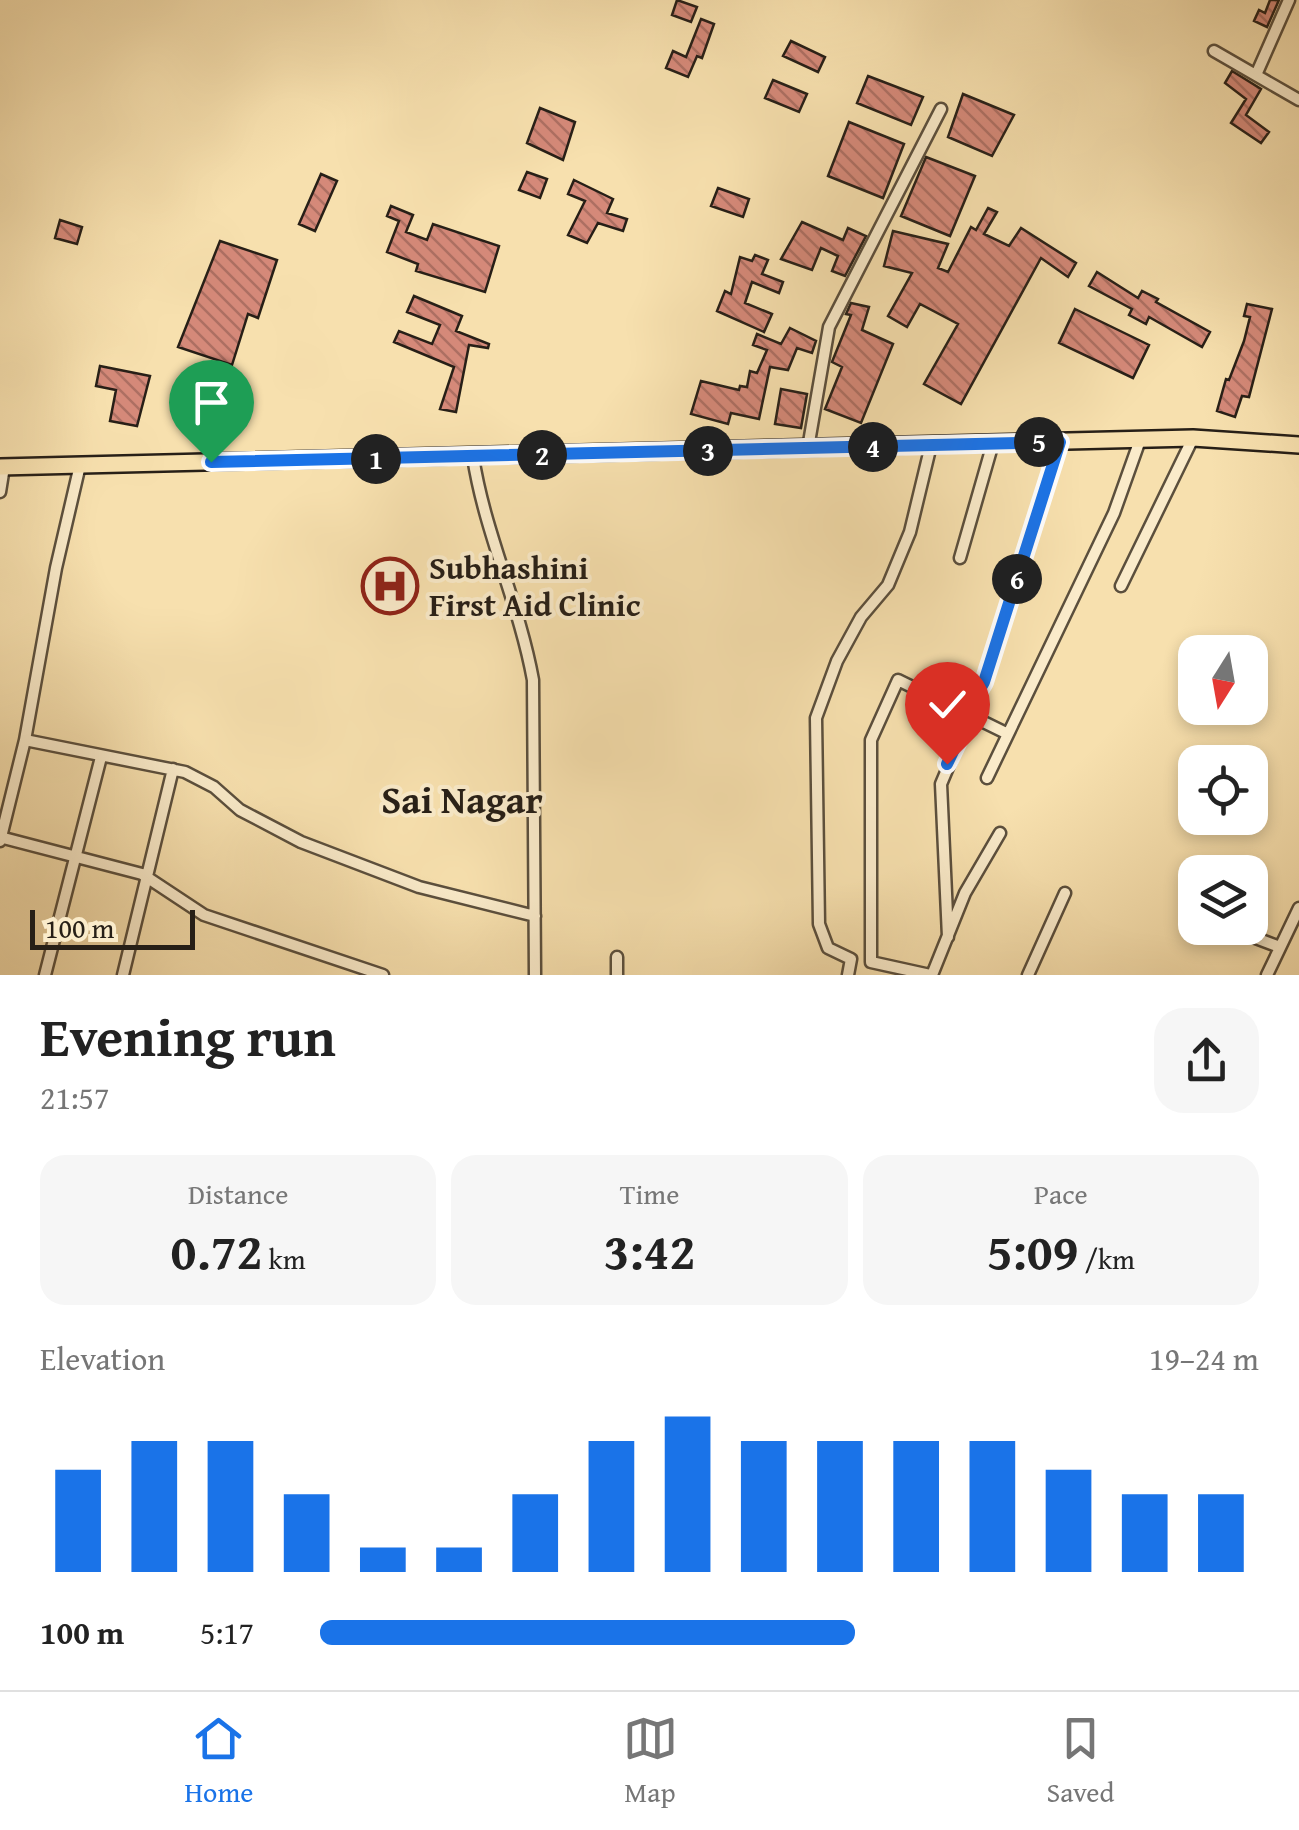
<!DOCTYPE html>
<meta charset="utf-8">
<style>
:root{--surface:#fff;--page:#f6f6f6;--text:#222;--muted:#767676;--line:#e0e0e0;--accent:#1a73e8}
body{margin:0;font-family:"Gentium Book Plus",serif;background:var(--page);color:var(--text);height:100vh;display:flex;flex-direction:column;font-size:38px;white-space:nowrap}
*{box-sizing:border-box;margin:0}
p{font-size:32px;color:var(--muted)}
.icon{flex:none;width:55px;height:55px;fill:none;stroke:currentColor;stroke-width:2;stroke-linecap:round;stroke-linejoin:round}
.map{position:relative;height:975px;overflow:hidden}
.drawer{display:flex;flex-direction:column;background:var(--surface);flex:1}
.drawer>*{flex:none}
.needle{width:65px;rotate:191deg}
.buttons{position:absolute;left:1178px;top:635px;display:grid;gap:20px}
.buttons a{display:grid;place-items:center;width:90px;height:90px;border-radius:20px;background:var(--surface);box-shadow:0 5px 15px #0003;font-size:50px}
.scale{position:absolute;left:30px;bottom:25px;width:165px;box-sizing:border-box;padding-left:10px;border:5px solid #271f17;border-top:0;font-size:28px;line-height:35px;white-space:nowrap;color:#271f17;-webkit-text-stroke:8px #faebca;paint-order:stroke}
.pin{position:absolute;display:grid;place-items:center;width:85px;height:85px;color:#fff;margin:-102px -42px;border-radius:50% 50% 50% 0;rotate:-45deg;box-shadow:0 0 10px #0007}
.pin .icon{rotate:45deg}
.km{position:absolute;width:50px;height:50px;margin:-25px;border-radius:50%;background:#222;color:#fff;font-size:28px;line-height:50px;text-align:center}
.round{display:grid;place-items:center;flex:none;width:105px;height:105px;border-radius:30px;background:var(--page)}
.overview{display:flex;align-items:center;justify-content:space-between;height:170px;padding:0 40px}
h1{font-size:55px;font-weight:600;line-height:75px}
.stats{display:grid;grid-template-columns:repeat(3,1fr);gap:15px;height:170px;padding:10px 40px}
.stats div{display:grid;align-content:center;border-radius:25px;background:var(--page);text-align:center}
.stats b{font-size:50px;font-weight:600}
.stats small{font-size:28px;font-weight:400}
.stats p{font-size:28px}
.chart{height:280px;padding:20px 40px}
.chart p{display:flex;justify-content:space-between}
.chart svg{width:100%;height:180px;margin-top:10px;stroke:var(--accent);stroke-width:6}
ul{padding:0 40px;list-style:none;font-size:32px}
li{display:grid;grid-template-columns:160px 120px 1fr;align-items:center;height:75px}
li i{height:25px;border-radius:12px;background:var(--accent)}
.tabs{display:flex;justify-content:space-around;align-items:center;height:140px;border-top:2px solid var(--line);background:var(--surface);font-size:28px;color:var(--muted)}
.tabs a{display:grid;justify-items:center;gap:5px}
.tabs .on{color:var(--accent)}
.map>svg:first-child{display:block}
</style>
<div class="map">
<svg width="1299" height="975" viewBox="0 0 1299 975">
<defs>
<pattern id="building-back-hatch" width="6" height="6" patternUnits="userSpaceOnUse" patternTransform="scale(2.5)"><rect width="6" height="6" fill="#d58979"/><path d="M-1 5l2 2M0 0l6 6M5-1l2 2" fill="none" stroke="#ad6f62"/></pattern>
</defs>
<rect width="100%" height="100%" fill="#f7e0ae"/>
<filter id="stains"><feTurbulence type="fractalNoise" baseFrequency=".002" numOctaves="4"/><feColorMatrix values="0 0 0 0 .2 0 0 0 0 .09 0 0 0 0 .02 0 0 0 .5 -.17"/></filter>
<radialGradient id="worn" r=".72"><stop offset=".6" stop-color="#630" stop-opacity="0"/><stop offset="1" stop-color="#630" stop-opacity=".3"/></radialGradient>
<path fill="url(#building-back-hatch)" stroke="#271f17" stroke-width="2.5" d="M677,0L697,7L691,22L672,15Z
M1270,0H1279L1267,27L1254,21L1259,10L1265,13Z
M701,19L714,24L702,58L697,56L688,77L666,68L673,51L686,57Z
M791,41L825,57L818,72L783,56Z
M1232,71L1261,89L1246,115L1269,132L1261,143L1231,123L1246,99L1225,83Z
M868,76L923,97L911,125L857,103Z
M773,80L807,94L799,112L765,98Z
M963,94L1014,115L992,156L948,137Z
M540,108L575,122L563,160L527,143Z
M849,122L904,144L883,198L828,176Z
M926,157L975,176L950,236L901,216Z
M527,172L547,179L540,198L519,190Z
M321,174L337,181L315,231L299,224Z
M574,180L613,199L607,213L627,219L623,231L598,223L587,243L568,235L585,201L568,194Z
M718,188L749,199L743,217L711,206Z
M391,206L413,215L406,232L427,240L433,224L499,246L485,292L416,271L418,264L387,252L399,221L387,216Z
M988,208L997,212L984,234L1009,246L1021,228L1076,263L1068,277L1041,258L961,404L924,384L958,324L920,304L907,327L888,316L912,273L884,266L893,231L948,244L938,268L948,272L971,227L976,230Z
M60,220L82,227L77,244L55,238Z
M802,222L843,240L848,228L866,236L845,276L832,271L838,256L821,248L812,270L781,259Z
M220,241L277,260L258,318L248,314L232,365L178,347Z
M755,255L768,260L762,274L783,282L779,293L752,282L745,303L772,314L764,332L717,311L725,291L731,294L740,257L752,261Z
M1097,272L1138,298L1142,291L1158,299L1156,302L1210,332L1202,347L1149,317L1146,324L1129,315L1132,309L1089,286Z
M414,296L462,316L456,331L489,344L488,348L469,345L456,412L440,409L454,367L394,342L399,331L432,344L440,325L407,312Z
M851,303L869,307L862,330L893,344L861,423L825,409L842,367L832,362L851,315L846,314Z
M1247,304L1272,309L1249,397L1242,396L1235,417L1217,411L1226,379L1229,380L1244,341L1250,317L1244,316Z
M1075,309L1149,345L1133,378L1059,343Z
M790,328L816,341L812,353L797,348L788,370L770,367L759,419L731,413L728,424L691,414L701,381L739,390L740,386L747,387L750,371L757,373L767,350L753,345L757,334L781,344Z
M100,366L150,376L137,426L110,421L116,390L96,386Z
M781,389L807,394L801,428L775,424Z
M388,566L400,568L394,602L382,600Z"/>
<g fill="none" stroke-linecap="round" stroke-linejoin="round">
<g stroke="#5b4f3d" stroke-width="15">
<path id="minor" d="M1214,51L1299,100
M1256,75L1289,0
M808,448L829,327L941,109
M473,457C485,534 519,603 533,680L535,975
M80,465L56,568L25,740L185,772L214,787L240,810L301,842L419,887L535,916
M0,492L4,467
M960,558L993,443
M1121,586L1193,438
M967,711L984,681L1061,442
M987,778L1114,513L1140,440
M0,837L142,874L204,915L383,975
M0,841L25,740
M1229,928L1277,946
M948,937L941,784L971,713
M617,957V975
M45,975L101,757
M123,975L173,769
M848,975L851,959L828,948L819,924L816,718L837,661L861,617L888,585L910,532L931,445
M930,975L871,962V740L898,680L1006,733
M932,975L965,893L1000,833
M1028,975L1065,893
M1267,975L1299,908"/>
</g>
<g stroke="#271f17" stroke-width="20">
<path id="primary" d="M0,467L1193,438L1299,445"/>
</g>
<use href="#minor" stroke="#faebca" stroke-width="10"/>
<use href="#primary" stroke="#f7e0ae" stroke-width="15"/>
</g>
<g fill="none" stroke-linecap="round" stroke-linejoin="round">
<g stroke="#fff" stroke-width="20">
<path id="route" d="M211,462L1060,442L984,682L967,712L971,714L947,764"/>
</g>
<use href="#route" stroke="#1a73e8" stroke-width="12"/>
</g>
<defs>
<g id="hospital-ring" transform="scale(2.875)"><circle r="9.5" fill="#faebca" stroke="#8f2418" stroke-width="1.5"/><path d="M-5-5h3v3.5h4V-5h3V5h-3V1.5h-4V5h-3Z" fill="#8f2418"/></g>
</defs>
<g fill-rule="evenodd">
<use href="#hospital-ring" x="390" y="586"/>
</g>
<g text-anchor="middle" stroke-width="8" stroke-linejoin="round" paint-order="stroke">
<g font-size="32" font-weight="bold" fill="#271f17" stroke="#faebca" text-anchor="start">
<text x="429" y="579">Subhashini<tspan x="429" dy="37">First Aid Clinic</tspan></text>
</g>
<g font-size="38" font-weight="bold" fill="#271f17" stroke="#faebca">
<text x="462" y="813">Sai Nagar</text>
</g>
</g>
<rect width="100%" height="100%" filter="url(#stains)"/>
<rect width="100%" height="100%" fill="url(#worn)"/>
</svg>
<div class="buttons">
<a><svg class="needle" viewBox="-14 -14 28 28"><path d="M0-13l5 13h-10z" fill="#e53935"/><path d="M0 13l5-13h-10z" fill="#767676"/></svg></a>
<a><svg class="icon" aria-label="locate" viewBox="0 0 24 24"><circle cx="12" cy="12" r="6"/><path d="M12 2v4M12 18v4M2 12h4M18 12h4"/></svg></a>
<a><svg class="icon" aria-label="layers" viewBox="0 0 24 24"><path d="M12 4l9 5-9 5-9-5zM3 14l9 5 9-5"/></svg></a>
</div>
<div class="scale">100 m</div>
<div class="pin" style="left:211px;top:462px;background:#1e9e55"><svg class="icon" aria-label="arrive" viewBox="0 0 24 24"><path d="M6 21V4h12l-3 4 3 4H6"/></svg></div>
<div class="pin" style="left:947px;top:764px;background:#d93025"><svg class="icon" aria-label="check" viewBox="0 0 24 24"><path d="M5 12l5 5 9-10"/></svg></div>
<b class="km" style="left:376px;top:459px">1</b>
<b class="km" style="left:542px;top:455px">2</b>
<b class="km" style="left:708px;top:451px">3</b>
<b class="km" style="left:873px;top:447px">4</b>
<b class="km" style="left:1039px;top:442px">5</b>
<b class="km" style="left:1017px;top:579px">6</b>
</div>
<section class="drawer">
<div class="overview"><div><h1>Evening run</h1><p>21:57</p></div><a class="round"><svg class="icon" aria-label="share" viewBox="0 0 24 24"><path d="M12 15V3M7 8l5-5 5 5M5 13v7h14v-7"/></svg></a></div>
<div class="stats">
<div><p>Distance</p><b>0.72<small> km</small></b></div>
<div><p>Time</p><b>3:42</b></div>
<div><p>Pace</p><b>5:09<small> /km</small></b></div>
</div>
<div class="chart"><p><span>Elevation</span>19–24 m</p>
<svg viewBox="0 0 160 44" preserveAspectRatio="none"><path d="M5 44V19M15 44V12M25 44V12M35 44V25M45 44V38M55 44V38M65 44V25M75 44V12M85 44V6M95 44V12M105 44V12M115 44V12M125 44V12M135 44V19M145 44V25M155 44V25"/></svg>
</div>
<ul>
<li><b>100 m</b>5:17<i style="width:57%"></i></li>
</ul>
</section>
<nav class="tabs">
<a class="on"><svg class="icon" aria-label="home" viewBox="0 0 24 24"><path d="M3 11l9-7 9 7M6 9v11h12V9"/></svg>Home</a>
<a><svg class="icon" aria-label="map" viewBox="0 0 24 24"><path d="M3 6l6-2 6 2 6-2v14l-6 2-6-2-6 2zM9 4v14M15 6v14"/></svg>Map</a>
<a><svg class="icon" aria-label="saved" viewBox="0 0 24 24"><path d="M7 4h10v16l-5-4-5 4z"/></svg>Saved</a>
</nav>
